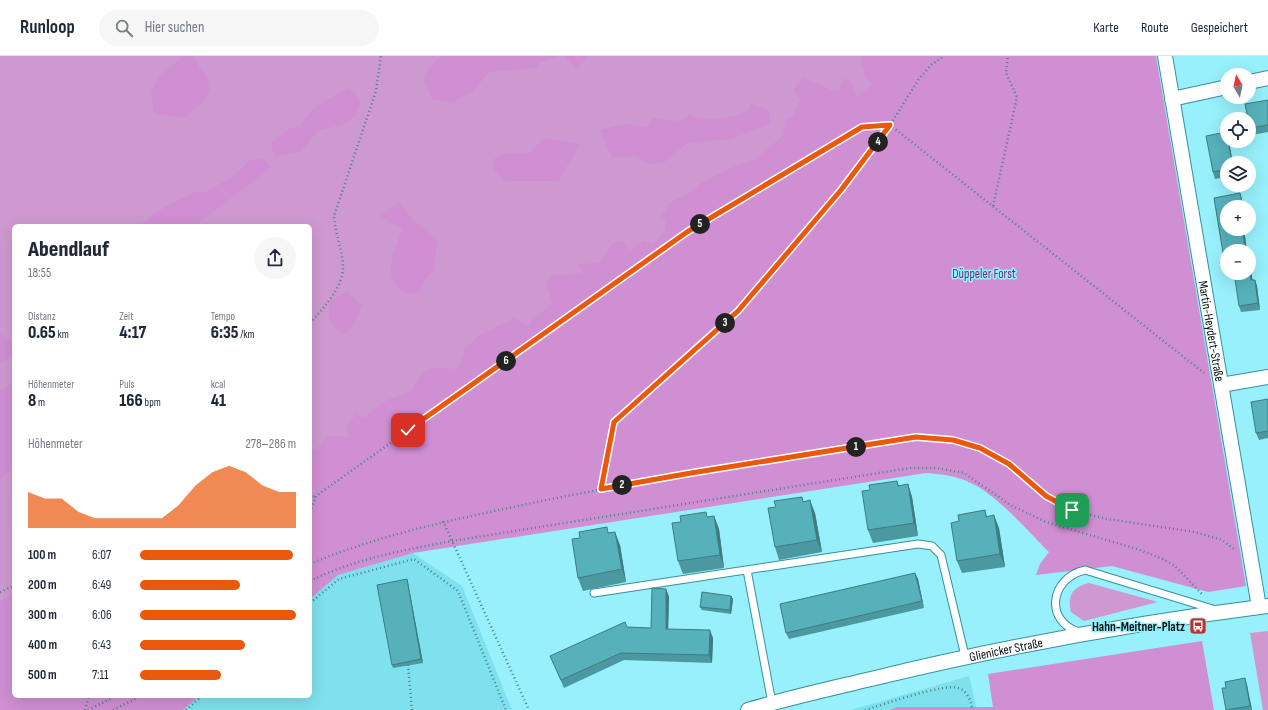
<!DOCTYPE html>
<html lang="de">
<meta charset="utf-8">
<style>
:root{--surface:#fff;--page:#f6f6f7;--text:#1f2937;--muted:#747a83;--line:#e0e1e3;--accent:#ea580c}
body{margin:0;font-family:"Sofia Sans Condensed",sans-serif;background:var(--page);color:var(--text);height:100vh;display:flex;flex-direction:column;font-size:15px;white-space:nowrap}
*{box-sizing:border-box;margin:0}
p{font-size:13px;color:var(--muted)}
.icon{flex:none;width:22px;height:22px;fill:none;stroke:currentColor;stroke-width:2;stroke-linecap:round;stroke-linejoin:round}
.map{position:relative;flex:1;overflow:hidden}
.details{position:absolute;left:12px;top:168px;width:300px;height:474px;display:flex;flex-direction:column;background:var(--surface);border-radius:6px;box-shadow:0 4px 16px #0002}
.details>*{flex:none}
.needle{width:26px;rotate:351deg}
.tools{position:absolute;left:1220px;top:12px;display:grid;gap:8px}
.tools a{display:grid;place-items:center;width:36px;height:36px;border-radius:50%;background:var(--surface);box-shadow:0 4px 16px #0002;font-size:20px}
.pin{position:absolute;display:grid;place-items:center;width:34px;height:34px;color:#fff;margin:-17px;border-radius:8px;box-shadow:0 2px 6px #0006}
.km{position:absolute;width:20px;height:20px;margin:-10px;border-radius:50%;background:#222;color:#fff;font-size:11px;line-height:20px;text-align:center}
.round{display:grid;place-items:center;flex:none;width:42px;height:42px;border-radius:21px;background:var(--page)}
.summary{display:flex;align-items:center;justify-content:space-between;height:68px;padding:0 16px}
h1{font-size:22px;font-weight:800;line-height:30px}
.metrics{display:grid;grid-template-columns:repeat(3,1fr);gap:6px;height:68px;padding:4px 16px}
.metrics div{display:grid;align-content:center}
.metrics b{font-size:17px;font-weight:800}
.metrics small{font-size:11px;font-weight:400}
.metrics p{font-size:11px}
.chart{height:112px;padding:8px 16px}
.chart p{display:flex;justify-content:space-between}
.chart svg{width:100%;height:72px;margin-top:4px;fill:var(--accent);opacity:.7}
ul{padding:0 16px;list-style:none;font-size:13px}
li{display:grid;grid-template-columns:64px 48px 1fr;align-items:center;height:30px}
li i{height:10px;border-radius:5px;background:var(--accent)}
header{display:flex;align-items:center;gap:24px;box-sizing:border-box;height:56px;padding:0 20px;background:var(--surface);border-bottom:1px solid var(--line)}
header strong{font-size:19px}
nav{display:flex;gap:22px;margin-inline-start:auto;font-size:14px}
.search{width:280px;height:36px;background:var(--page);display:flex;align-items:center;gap:10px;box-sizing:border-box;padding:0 14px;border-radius:22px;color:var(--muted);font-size:15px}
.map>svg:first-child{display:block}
</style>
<header>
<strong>Runloop</strong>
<div class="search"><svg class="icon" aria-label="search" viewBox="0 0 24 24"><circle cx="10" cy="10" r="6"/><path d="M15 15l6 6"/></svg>Hier suchen</div>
<nav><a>Karte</a><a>Route</a><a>Gespeichert</a></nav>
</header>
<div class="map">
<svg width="1268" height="654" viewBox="0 0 1268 654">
<rect width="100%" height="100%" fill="#97f0fb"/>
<path fill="#7fe1ed" d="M413,497L462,530L512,654H183L199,640H310V543L338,519Z
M969,620L977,654H851Z"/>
<path fill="#ce99d0" d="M0,0H897L904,22L310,415V170H14V558L0,564Z
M1089,527L1158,546L1084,565L1071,556C1067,540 1072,531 1089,527Z
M1268,575V654H1263L1250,577Z"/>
<path fill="#d08fd3" d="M184,0H194L199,10L207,20L210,36L202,47L184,62L154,57L151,36L160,19Z
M441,0H561L541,6L536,12L489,16L473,35L452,47L433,43C418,19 423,19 441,0Z
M564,0H589L576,14Z
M860,0H1156L1246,530L1208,536L1112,510L1036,519L1040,508L1049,496C1028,475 997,439 971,427C957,420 941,418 926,417L413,497L338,519L310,543V393H317L327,380L349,381L347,369L356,358L363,362L387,344L411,336C424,309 431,311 458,313L465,292L480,279L514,262L529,270L531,265L553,247L546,228L551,219L584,218L578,208L598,207L615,185H623L630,194L643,184L653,188L665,175V164L660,162L670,146L695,134L698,129L726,114L755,103L783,80L785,64L792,62L800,43L793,33L804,22L834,35L839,34L844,22L851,25L857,40L873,28L866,23Z
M348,33L355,36L360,47L356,60L342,69L318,75L300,96L274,101L271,87L290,72L299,71C315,48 323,45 348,33Z
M751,47L769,55L770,68L732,83L688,87L663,107L648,108L636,100L612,102L600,74L624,68L646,71L652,62L679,65L690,58C703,67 734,62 748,55Z
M544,82L581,88L558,125H505L494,113L493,104L504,97L528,98Z
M262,103L272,111L195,170H140L155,157L168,149L195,136H205L232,121L250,104Z
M399,146L412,163L437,184L434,214L425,223L421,235L410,238C404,235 396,232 393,225C386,209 397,189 402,174L380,160Z
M347,235L362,249L353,272L343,278C328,266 328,263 330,245Z
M0,276C8,281 14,289 14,299L0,307Z
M14,326V411L0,424V334Z
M14,535V640H199L183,654H0V546Z
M1202,585L1214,654H889L897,651H993L988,618Z"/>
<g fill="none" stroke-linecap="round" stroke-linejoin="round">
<g stroke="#33919b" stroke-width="9">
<path id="service" d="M747,514L772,647
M594,537L918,488L932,490L941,499L965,600
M1079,576C1044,565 1050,522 1085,514L1216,554"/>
</g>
<g stroke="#33919b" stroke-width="16">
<g id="minor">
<path id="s1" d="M1165,0L1259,551"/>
<path d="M1249,26L1268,22"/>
<path d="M1172,43L1227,31"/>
<path d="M1221,329L1268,321"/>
<path id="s2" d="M748,654C788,642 829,633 871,623C1002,591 1134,567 1268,550"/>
</g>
</g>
<path stroke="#4d8188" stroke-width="2.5" stroke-dasharray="1 3" stroke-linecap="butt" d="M993,150L1017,41L1006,17L1008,0
M310,267C322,254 343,231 343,212C343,195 335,178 334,160L376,35L381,0
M601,433L614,366L738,255L841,134L890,69L919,23L931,9L944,0
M310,443L315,440
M310,456L316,440L687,176L862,71L890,69L1204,317
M443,465L529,654
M310,508C381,478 457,463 532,447C659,421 788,402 916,381L953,384L980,392L1009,408L1046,440L1072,454L1107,463L1195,476L1222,484L1234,493
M310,525C354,503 404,494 452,485L910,412H937L964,417L1012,450L1046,466L1137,493L1163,503L1175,510L1202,538
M0,536L14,530
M310,547L339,523L414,503L458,535L506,654
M408,609L412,654
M85,654L89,640
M88,654L116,640
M113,654L141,640
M186,654L202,640
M865,654C882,649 944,627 958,632C968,635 971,645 972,654"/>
<use href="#service" stroke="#fff" stroke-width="7"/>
<use href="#minor" stroke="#fff" stroke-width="14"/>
</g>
<path fill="#4b98a1" d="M1268,44V76L1252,79L1250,72Z
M1227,107V121L1215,123L1213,116Z
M1240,137L1244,151H1227V173H1244L1247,195H1227V214L1225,209L1214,142Z
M1252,224H1255L1257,230L1260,254L1241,256L1239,250Z
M1268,343V382L1259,384L1256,377Z
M897,425L899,430L908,428L912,441L918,480L873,487L868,474L870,434Z
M802,441L803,446L815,457L822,496L779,504L775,491L776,451Z
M985,454L987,461L999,472L1005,511L962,517L957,505L959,465Z
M714,460L719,473L724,512L683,518L678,505L708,461Z
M609,477L620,489L626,526L583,535L578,522Z
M915,517L918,523L924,552L789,583L786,577Z
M407,523L408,527L423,607L393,612L392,609Z
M666,533L669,541L668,573L713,582L712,607L624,604L564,632L550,600L627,571L651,572Z
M731,540L733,543L731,558L702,554L700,551Z
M1245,622L1247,629L1252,654H1226Z"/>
<path fill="#3d7c83" d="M1228,85H1229L1233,107H1232Z
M1240,137L1244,151H1243Z
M1242,173H1244L1247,195H1246Z
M1249,204L1254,231L1251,224L1249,212Z
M1255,224L1257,230L1260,254L1258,247Z
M908,428L912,441L918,480L914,467Z
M810,444L815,457L822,496L817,484Z
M994,459L999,472L1005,511L1000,498Z
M714,460L719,473L724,512L720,499Z
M615,476L620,489L626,526L622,513Z
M915,517L918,523L924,552L922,545Z
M407,523L408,527L423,607L421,603Z
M666,533L669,541L668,580L666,573Z
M731,540L733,543L731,558L730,554Z
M710,574L713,582L712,607L709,599Z
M1245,622L1247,629L1252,654L1250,650Z"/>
<path fill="#57b1bb" stroke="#3d7c83" d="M1268,44V69L1250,72L1249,63H1248L1245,48Z
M1226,76L1227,85H1228L1232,107H1227V113L1213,116L1206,80Z
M1240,137L1243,151H1227V173H1242L1246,195H1227V208L1225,209L1214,142Z
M1249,212L1251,224H1255L1258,247L1239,250L1234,217H1249Z
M1268,343V375L1256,377L1251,346Z
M897,425L898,430L908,428L914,467L868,474L862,435L870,434L869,429Z
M802,441L803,446L810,444L817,484L775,491L768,452L776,451L774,445Z
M985,454L986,461L994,459L1000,498L957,505L951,467L959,465L958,459Z
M706,456L707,461L714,460L720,499L678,505L672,467L681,466L680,460Z
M607,471L608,477L615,476L622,513L578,522L572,483L580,482L579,476Z
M915,517L922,545L786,577L780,548Z
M407,523L421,603L392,609L377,529Z
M652,532L666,533V573L710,574L709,599L621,597L561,624L550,600L625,566L627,571L651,572Z
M702,536L731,540L730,554L700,551Z
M1245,622L1250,650L1226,654L1222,632H1226L1225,626Z"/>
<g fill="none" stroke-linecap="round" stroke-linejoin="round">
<g stroke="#fff" stroke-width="8">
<path id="route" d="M408,374L687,176L862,71L890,69L841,134L738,255L614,366L601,433L691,417L916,381L953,384L980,392L1009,408L1046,440L1072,454"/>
</g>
<use href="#route" stroke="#ea580c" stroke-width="5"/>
</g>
<defs>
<g id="bus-square" transform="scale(0.9)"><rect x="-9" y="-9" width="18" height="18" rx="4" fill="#bf3031" stroke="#97f0fb"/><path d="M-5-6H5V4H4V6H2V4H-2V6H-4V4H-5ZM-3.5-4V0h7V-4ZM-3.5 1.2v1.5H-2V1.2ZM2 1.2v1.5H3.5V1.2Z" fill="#fff"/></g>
</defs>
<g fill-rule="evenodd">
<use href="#bus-square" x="1198" y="570"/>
</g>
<g text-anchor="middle" stroke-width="3" stroke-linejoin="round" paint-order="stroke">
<g font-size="13" fill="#742879" stroke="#97f0fb">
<text x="984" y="222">Düppeler Forst</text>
</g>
<g font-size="13" fill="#000e11" stroke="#97f0fb">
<text dy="5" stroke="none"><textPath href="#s1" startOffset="279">Martin-Heydert-Straße</textPath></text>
<text dy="5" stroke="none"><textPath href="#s2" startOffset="265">Glienicker Straße</textPath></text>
</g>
<g font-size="13" font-weight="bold" fill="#000e11" stroke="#97f0fb" text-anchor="end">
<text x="1185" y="575">Hahn-Meitner-Platz</text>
</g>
</g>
</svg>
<div class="tools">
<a><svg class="needle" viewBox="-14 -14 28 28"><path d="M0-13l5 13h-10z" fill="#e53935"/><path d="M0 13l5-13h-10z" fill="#747a83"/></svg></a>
<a><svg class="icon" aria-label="locate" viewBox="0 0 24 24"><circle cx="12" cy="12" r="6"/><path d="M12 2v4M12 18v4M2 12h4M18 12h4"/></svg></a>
<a><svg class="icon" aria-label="layers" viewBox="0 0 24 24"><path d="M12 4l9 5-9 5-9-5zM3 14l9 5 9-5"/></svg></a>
<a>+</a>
<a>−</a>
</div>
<div class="pin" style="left:1072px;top:454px;background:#1e9e55"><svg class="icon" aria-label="arrive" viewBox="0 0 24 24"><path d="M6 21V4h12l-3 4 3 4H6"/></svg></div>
<div class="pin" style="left:408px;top:374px;background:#d93025"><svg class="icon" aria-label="check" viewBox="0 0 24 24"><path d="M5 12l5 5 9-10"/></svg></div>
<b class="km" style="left:856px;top:391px">1</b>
<b class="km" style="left:622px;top:429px">2</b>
<b class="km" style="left:725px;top:267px">3</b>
<b class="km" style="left:878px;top:86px">4</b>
<b class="km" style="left:700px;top:168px">5</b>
<b class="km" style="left:506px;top:305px">6</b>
<section class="details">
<div class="summary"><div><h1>Abendlauf</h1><p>18:55</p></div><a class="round"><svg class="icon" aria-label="share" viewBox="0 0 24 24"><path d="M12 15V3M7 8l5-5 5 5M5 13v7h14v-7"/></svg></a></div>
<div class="metrics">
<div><p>Distanz</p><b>0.65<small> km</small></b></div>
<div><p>Zeit</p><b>4:17</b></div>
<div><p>Tempo</p><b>6:35<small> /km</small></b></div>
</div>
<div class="metrics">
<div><p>Höhenmeter</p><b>8<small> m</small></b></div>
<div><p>Puls</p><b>166<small> bpm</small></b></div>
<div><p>kcal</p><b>41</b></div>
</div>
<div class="chart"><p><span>Höhenmeter</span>278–286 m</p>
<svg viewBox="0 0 160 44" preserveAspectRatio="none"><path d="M0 44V22L10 26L20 26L30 34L40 38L50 38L60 38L70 38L80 38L90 30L100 18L110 10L120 6L130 10L140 18L150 22L160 22V44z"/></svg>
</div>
<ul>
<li><b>100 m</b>6:07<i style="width:98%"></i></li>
<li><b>200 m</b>6:49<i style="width:64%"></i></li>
<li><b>300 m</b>6:06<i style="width:100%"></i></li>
<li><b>400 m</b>6:43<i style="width:67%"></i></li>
<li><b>500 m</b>7:11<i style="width:52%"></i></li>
</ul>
</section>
</div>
